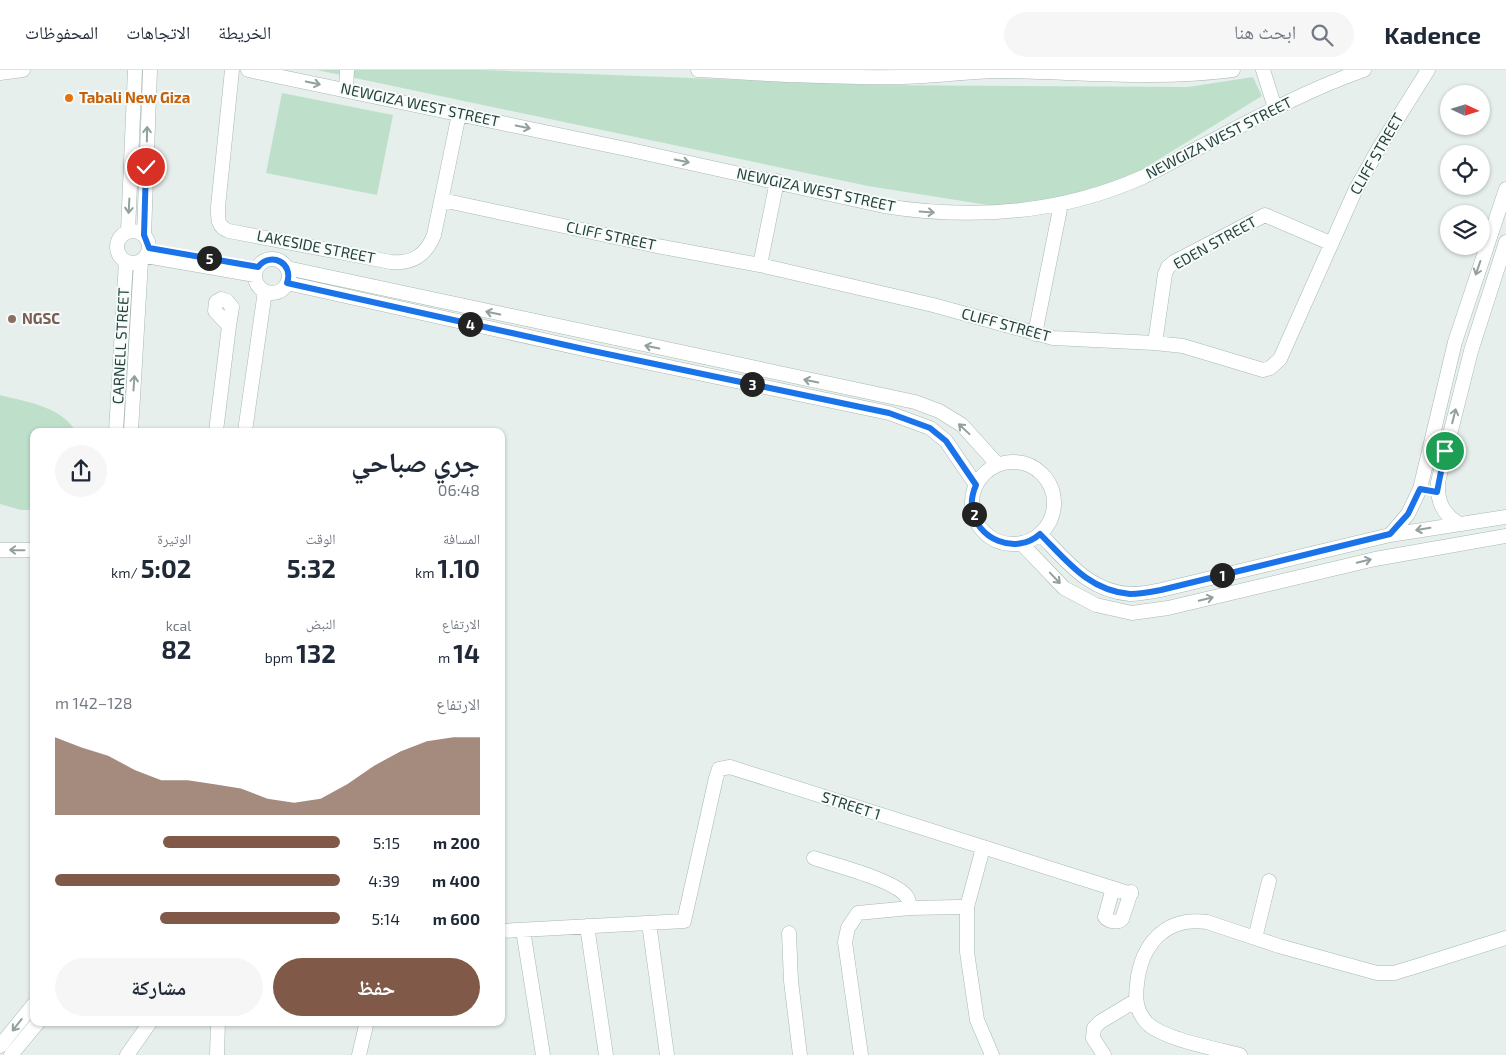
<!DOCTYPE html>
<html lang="ar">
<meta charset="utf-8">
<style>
:root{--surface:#fff;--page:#f6f6f7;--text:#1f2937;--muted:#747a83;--line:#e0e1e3;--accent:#805948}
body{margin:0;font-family:"Exo 2","Noto Naskh Arabic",sans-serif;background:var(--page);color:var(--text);direction:rtl;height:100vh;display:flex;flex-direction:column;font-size:19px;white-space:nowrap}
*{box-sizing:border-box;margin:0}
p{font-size:16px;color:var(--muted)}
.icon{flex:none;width:28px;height:28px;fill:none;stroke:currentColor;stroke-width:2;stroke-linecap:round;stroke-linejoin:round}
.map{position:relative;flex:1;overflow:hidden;direction:ltr}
.side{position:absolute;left:30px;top:358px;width:475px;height:598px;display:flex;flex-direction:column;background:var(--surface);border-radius:10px;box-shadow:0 1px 4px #0004;direction:rtl}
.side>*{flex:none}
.needle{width:32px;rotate:94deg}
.fabs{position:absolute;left:1440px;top:15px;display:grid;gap:10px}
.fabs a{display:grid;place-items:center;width:50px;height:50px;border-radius:50%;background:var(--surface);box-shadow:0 1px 4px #0004;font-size:25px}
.pin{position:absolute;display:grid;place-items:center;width:42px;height:42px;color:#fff;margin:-21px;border:2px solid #fff;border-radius:50%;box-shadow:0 1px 5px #0007}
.km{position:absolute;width:25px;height:25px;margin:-12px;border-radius:50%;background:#222;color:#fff;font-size:14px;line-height:25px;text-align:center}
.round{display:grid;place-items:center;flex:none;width:52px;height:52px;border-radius:26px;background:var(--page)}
.head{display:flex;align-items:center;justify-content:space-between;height:85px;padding:0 25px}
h1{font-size:28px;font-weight:700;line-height:38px}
.metrics{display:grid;grid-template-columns:repeat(3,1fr);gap:8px;height:85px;padding:5px 25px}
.metrics div{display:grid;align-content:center}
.metrics b{font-size:25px;font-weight:700}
.metrics small{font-size:14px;font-weight:400}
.metrics p{font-size:14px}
.chart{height:140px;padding:10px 25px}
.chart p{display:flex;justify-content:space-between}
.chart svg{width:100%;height:90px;margin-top:5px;fill:var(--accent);opacity:.7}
.primary-button{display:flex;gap:10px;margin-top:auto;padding:10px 25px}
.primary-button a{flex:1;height:58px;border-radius:30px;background:var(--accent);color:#fff;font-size:20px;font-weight:700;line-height:58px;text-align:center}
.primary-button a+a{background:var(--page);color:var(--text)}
ul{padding:0 25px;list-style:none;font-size:16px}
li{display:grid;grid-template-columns:80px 60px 1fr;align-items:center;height:38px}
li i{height:12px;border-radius:6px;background:var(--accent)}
header{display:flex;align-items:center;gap:30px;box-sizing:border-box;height:70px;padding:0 25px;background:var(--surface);border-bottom:1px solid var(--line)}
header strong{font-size:24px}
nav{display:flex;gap:28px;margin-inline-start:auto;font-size:18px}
.search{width:350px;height:45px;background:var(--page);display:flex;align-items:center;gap:12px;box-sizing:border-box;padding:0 18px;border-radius:28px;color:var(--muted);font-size:19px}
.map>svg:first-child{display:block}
</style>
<header>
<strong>Kadence</strong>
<div class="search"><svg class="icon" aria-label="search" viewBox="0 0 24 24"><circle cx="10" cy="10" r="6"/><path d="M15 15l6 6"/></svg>ابحث هنا</div>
<nav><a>الخريطة</a><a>الاتجاهات</a><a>المحفوظات</a></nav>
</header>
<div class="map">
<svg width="1506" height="985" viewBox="0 0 1506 985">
<rect width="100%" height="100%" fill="#e6efec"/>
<path fill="#bee0cb" d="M317,0H483L875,15L1188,17L1253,7L1262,26L1099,126L1000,137L868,116Z
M282,23L393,45L377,125L266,103Z
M0,325C29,333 58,335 76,361H34V440H21L0,434Z"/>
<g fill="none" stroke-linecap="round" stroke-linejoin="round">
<g stroke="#a8b8b4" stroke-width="15">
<path id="minor" d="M232,0L218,137C218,149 217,157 229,161L391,192C413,194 426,185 434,165L459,44
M248,0L631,80L884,136C973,150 1060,144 1143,107C1162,98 1181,87 1200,77C1254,49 1307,20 1364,0
M698,0C765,4 832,8 899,7C933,7 967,1 1001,1C1079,2 1156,10 1233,0
M1263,0L1275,38
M0,3L23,0
M346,20L347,0
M442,130L657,176L760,195L933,235L1053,268L1155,273L1183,276L1263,300L1270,298L1280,289L1355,121L1379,78L1428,0
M117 177a16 16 0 1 1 32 0a16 16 0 1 1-32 0Z
M128,161L135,0
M144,165L150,0
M146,186L255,205
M255 206a17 17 0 1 1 34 0a17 17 0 1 1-34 0Z
M760,195L777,111
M287,198L915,332L939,341L962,355L997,394
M287,213L588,280L889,343L930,358L946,371L976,415
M221,229L227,231L232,237L229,256L215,241L216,232Z
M1035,264L1061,134
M1155,273L1165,204L1168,197L1174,192L1265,145L1330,173
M116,361L126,191
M131,361L141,191
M216,361L229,256
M245,361L265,221
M972 433a41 41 0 1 1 82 0a41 41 0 1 1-82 0Z
M1459,454C1443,444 1437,432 1438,412L1471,281L1506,172
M1040,464C1067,491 1088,521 1130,524C1140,524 1151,522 1161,520L1390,465L1506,447
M1390,465L1408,444L1420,419L1455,272L1506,119
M1021,473L1064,518L1096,535L1132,543L1168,538L1375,489L1506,466
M0,480H34
M814,788C834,795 896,810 907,827C909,829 909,835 910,838
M1113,818L1105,847C1109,852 1118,853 1122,849L1131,822
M967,837L983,778
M649,853L667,985
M587,856L606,985
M523,860L543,985
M501,861L684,851L716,708L719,699L730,697L1131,824
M789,863L791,911L800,985
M1255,868L1269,811
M0,976L34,934
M11,985L39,951
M127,985L151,951
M217,985L218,951
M359,985L367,951
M861,985L845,872L848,858L858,843L910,838L959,837H967V882L977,950L992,985
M1104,985L1093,968L1094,958L1100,952L1135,931
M1240,985C1217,979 1163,969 1147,953C1136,941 1135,929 1137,914C1141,875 1165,846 1207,852L1279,876L1377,903H1394L1417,896L1506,868"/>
</g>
<use href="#minor" stroke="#fff" stroke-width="14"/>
</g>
<defs><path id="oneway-shaft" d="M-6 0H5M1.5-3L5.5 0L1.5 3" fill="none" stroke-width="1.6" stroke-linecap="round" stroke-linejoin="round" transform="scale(1.25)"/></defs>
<g stroke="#92a09e">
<use href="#oneway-shaft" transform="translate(313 13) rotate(12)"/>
<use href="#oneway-shaft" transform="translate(523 57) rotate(12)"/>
<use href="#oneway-shaft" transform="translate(147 64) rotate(-89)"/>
<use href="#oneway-shaft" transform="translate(682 91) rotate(12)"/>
<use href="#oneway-shaft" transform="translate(129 136) rotate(93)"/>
<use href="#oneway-shaft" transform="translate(927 142) rotate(4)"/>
<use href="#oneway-shaft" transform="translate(1478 198) rotate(109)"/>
<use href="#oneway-shaft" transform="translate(493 243) rotate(-168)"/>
<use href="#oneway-shaft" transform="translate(652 277) rotate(-168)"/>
<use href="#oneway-shaft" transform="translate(811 311) rotate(-168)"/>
<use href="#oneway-shaft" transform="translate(134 313) rotate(-86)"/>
<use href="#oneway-shaft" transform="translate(1454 346) rotate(-76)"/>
<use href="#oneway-shaft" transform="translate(964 359) rotate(-137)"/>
<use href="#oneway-shaft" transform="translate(1423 459) rotate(171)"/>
<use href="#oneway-shaft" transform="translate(17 480) rotate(-179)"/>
<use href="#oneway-shaft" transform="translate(1364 491) rotate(-13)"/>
<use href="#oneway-shaft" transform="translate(1055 508) rotate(46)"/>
<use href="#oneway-shaft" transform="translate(1206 529) rotate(-14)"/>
<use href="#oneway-shaft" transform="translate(17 955) rotate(128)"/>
</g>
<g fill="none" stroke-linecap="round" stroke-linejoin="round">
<g stroke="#fff" stroke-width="10">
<path id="route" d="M146,97L144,165L149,178L258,197C271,181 294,193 287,213L588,280L889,343L930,358L946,371L976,415C973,422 971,429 972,437C975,469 1016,486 1040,464C1067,491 1089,521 1130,524C1140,524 1151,522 1161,520L1390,464L1408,444L1420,419L1437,422L1445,381"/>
</g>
<use href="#route" stroke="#1a73e8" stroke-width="6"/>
</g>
<circle fill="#e8710a" stroke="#f7fbf9" stroke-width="2" cx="69" cy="28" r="5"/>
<circle fill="#8d6e63" stroke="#f7fbf9" stroke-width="2" cx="12" cy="249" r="5"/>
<g text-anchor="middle" stroke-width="4" stroke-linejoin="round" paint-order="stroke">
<g font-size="15" font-weight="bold" fill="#c56008" stroke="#f7fbf9" text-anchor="start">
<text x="79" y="33">Tabali New Giza</text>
</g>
<g font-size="15" fill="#24423d" stroke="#f7fbf9">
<text transform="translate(420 35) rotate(12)" y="5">NEWGIZA WEST STREET</text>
<text transform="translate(1219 68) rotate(-27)" y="5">NEWGIZA WEST STREET</text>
<text transform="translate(1377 84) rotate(-60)" y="5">CLIFF STREET</text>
<text transform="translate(816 120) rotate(12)" y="5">NEWGIZA WEST STREET</text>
<text transform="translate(611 166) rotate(12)" y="5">CLIFF STREET</text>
<text transform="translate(1215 173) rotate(-29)" y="5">EDEN STREET</text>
<text transform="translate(316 177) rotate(11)" y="5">LAKESIDE STREET</text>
<text transform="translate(1006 255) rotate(15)" y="5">CLIFF STREET</text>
<text transform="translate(121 276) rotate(-87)" y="5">CARNELL STREET</text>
<text transform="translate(851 736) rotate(18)" y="5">STREET 1</text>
</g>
<g font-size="15" font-weight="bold" fill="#785e54" stroke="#f7fbf9" text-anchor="start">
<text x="22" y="254">NGSC</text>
</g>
</g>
</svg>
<div class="fabs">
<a><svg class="needle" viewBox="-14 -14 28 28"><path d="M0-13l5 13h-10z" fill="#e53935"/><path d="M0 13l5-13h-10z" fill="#747a83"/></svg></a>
<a><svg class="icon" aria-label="locate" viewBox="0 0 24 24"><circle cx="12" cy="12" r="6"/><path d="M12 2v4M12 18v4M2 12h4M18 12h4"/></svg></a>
<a><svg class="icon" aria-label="layers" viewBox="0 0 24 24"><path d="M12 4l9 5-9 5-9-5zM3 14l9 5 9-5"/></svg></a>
</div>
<div class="pin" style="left:1445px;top:381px;background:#1e9e55"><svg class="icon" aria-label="arrive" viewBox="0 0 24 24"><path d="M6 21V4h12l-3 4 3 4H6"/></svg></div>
<div class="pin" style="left:146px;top:97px;background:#d93025"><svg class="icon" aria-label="check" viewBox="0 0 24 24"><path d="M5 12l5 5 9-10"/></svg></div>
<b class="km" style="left:1222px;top:505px">1</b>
<b class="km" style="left:974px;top:444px">2</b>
<b class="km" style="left:752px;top:314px">3</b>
<b class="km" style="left:470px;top:254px">4</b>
<b class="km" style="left:209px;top:188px">5</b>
<section class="side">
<div class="head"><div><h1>جري صباحي</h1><p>06:48</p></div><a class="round"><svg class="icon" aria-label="share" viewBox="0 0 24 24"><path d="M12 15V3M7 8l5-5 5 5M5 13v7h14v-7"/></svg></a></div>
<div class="metrics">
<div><p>المسافة</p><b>1.10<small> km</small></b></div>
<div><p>الوقت</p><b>5:32</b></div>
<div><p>الوتيرة</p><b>5:02<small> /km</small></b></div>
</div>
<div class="metrics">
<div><p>الارتفاع</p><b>14<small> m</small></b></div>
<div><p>النبض</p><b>132<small> bpm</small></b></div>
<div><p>kcal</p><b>82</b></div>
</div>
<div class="chart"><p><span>الارتفاع</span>128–142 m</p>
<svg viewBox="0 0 160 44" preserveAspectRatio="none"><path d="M0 44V6L10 11L20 15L30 22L40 27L50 27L60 29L70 31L80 36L90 38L100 36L110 29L120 20L130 13L140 8L150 6L160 6V44z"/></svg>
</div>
<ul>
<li><b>200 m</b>5:15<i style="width:62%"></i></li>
<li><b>400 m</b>4:39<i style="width:100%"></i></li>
<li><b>600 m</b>5:14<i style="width:63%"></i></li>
</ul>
<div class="primary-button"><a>حفظ</a><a>مشاركة</a></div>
</section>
</div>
